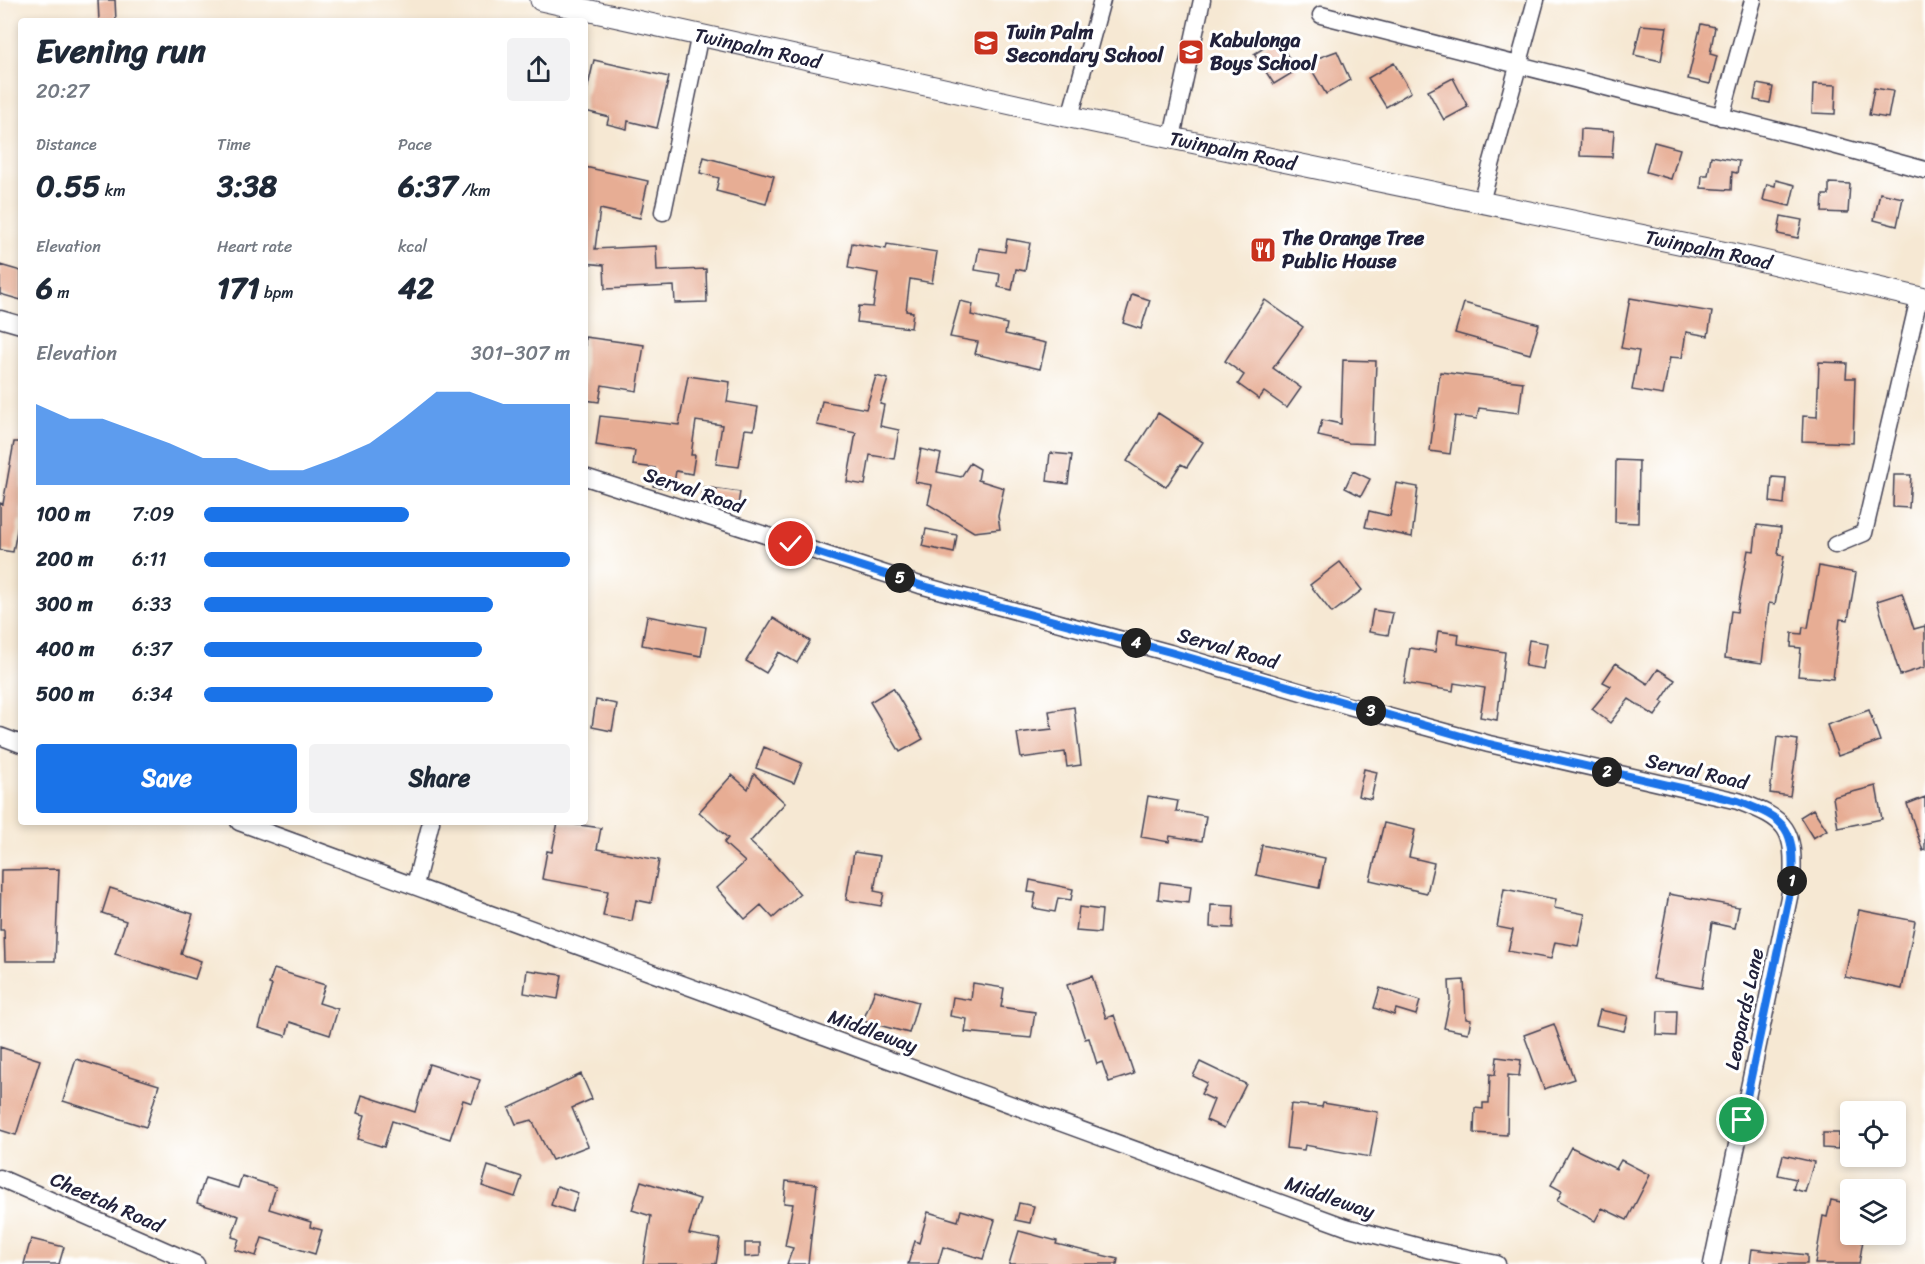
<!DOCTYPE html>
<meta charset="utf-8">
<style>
:root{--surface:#fff;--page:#f2f2f3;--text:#1f2937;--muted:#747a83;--accent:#1a73e8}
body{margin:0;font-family:Sriracha,sans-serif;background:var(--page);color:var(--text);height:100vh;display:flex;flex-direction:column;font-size:22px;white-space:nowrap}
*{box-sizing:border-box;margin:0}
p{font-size:20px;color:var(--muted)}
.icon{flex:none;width:33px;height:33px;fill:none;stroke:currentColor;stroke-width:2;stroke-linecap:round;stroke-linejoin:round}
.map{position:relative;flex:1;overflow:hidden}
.details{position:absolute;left:18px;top:18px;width:570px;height:807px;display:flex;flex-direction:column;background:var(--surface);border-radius:6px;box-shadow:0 3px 9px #0003}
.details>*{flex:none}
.controls{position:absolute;left:1840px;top:1101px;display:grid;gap:12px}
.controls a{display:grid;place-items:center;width:66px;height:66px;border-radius:6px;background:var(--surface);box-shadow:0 3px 9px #0003;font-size:30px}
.pin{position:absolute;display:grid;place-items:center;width:51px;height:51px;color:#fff;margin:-26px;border:3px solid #fff;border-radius:50%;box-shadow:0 2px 6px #0007}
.km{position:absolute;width:30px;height:30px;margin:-15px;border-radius:50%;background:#222;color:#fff;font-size:16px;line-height:30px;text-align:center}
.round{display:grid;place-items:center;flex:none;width:63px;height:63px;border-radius:6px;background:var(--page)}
.headline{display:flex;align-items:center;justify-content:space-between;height:102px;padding:0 18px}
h1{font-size:33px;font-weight:800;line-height:45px}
.stats{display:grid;grid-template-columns:repeat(3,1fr);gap:9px;height:102px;padding:6px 18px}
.stats div{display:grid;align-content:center}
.stats b{font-size:30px;font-weight:800}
.stats small{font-size:16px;font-weight:400}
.stats p{font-size:16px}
.chart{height:168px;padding:12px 18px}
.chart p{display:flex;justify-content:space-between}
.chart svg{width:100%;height:108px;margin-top:6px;fill:var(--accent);opacity:.7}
.primary-button{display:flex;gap:12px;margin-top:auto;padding:12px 18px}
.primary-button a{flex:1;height:69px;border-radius:6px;background:var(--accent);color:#fff;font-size:24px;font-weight:800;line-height:69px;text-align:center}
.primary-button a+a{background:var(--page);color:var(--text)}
ul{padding:0 18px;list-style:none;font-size:20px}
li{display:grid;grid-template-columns:96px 72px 1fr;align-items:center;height:45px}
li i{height:15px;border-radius:8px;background:var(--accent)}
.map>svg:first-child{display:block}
</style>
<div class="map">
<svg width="1925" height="1264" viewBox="0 0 1925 1264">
<rect width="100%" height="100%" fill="#fff"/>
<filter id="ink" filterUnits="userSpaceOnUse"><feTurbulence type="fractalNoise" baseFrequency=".0167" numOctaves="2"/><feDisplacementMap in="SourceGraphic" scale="12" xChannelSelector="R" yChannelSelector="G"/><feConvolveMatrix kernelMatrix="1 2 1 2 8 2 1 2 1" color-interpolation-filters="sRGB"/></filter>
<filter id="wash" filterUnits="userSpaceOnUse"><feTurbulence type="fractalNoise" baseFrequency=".008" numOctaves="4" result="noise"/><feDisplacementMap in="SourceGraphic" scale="24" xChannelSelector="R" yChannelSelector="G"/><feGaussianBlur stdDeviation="1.35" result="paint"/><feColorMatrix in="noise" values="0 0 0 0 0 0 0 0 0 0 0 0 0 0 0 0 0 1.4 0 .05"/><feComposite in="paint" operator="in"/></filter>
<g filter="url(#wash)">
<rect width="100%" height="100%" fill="#f6e8d3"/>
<g id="blocks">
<path fill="#e7ad94" d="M98,0H115L116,21H99Z
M1701,24L1715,27L1710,54L1717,56L1710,84L1688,79Z
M1641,25L1667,27L1661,61L1634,55Z
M1277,40L1297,70L1274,84L1254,54Z
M1337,51L1350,80L1326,94L1307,62Z
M594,60L669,77L657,128L628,121L627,129L607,124L609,117L585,111V99Z
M1394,63L1411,92L1386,107L1368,78Z
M1453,78L1468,107L1444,120L1428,91Z
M1757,84L1773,87L1770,103L1754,100Z
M1813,84L1836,85L1835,114L1812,113Z
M1874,88L1893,91L1888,118L1869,115Z
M1581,129L1614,131L1612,157L1580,156Z
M1654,142L1680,149L1671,179L1646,172Z
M1711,156L1739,161L1737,173L1732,172L1731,190L1701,188L1702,175H1708Z
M704,157L774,176L766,204L716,191L719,178L700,173Z
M585,167L648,181L640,218L600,209L595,249L656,246L657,271L706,269L707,302L675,303L674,286L605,289L604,265L585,263Z
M1776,180L1795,185L1790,206L1763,200L1767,184L1775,186Z
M1829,183L1850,184L1848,213L1822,212L1823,195H1829Z
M1880,193L1903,198L1897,226L1874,220Z
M1781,216L1802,220L1798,238L1778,234Z
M1007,239L1030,243L1025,271L1016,269L1012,290L998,287L1000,274L975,270L979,248L1005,252Z
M852,243L886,249L887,244L937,252L932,283L910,279L906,311L913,312L911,328L857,322L859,306L873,307L878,273L848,268Z
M0,265L21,271V300L0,294Z
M1132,294L1150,300L1141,329L1123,323Z
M1630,298L1712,312L1708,336L1686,332L1682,358L1670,357L1663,395L1632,390L1639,351L1621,348Z
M1265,300L1303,327L1273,368L1301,388L1287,408L1264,392L1259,399L1238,384L1244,375L1225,361Z
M960,301L973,304L971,315L1007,324L1005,334L1046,343L1040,369L975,354L978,342L950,337Z
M1464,303L1539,324L1530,354L1455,333Z
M585,337L644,345L637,391L602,385L599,402L585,400Z
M1343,360L1376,361L1373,444L1349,443L1318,436L1322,420L1341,424Z
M1819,362L1847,363L1846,378H1855L1853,443L1802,441L1803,416L1817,417Z
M1440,372L1523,382L1519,413L1479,408L1477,419L1455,416L1450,454L1430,451Z
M688,376L730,382L727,402L758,407L754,430L745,429L739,467L716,464L722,425L696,421L691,455H695L692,474L676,471L673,489L653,486L655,468L633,465L635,451L596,445L600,416L679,425Z
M876,376L888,379L880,404L884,405L880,426L899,430L894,459L870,455L865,485L847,482L856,433L817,425L822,401L866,409Z
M1158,413L1203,442L1187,467L1181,464L1166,487L1127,461Z
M14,442H21V521L19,520L13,552L0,550V503L3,504Z
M921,449L941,454L937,472L961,477L970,463L980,469L978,480L1004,488L998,516L1000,529L974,532L928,504L932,485L915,482Z
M1050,453L1072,455L1068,484L1047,481Z
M1616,460L1639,461L1638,523L1615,522Z
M1353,471L1370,479L1361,496L1345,488Z
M1894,475H1911L1909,508L1893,507Z
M1772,477L1786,478L1784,504L1770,502Z
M1396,483L1418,487L1412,537L1365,527L1369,511L1390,516Z
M703,487L740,492L737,511L700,503Z
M1757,525L1781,528L1778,555L1784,556L1775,604L1769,603L1762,663L1725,658L1731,611L1737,612L1748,550L1754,551Z
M926,529L957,535L954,553L922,546Z
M1340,562L1362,590L1332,613L1310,585Z
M1819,566L1856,573L1848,620L1840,619L1833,679L1798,676L1801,648L1791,647L1792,633L1802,634L1803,627L1808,628Z
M1902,593L1914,629L1925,626V667L1900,675L1877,601Z
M1373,610L1393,613L1388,635L1369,632Z
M647,616L706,627L701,656L642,645Z
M773,618L810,641L797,663L779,652L766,673L746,661Z
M1438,631L1459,634L1458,644L1505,652L1497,720L1480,717L1485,688L1454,683L1453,691L1404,683L1410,648L1435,652Z
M1529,640L1547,643L1543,669L1525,666Z
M1616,663L1648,684L1658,669L1675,680L1661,701L1664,703L1655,716L1629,699L1610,723L1592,709L1611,686L1603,682Z
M893,688L923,739L900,752L870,702Z
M596,700L617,704L612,731L592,727Z
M1074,707L1081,765L1067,767L1065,752L1021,758L1017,733L1052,729L1049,711Z
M1869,710L1880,741L1838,756L1827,725Z
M1777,737L1798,740L1790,796L1770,793Z
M764,747L802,763L794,783L756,768Z
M1364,769L1377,772L1371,799L1358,796Z
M754,774L785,803L750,842L771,861L800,894L773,918L761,905L745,919L717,888L745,862L724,843L728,838L699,812L732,775L748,789Z
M1876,786L1882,819L1838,828L1833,797Z
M1148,796L1178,801L1176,811L1206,816L1202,841L1170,836L1169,842L1141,837Z
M1925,797V850L1923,851L1907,804Z
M1813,809L1827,830L1813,838L1800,817Z
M558,822L601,828L597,849L659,860L651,903L636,900L632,921L603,916L608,891L542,879L547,851L552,852Z
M1384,823L1415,830L1409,857L1434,863L1427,893L1370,880Z
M1262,845L1325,858L1319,888L1256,875Z
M854,852L880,856L874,891L884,893L881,906L846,900Z
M59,869L55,961H5L4,930H0L1,870Z
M1030,880L1073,889L1071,900L1058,898L1055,912L1033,908L1036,893L1028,892Z
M1160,882L1191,886L1189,903L1158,899Z
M110,888L193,914L181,954L201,961L195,979L115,954L126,921L102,913Z
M1504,889L1556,899L1554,908L1585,914L1578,946L1555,942L1551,959L1508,951L1513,930L1497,927Z
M1669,894L1739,907L1735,928L1712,923L1702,988L1653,979Z
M1211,905L1234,906L1233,928L1210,927Z
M1079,907L1102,910L1100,933L1076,931Z
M1859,910L1915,921L1902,989L1845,977Z
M274,969L325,985L319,1003L338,1009L330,1035L290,1022L286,1036L259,1028L272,985L269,984Z
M527,970L562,975L558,999L524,993Z
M1092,976L1106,1018L1114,1015L1134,1074L1109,1082L1102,1062L1097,1064L1089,1038L1085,1039L1067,985Z
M1464,980L1466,1019L1471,1020L1468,1033L1444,1028L1450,1000L1449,981Z
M973,983L1004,988L1001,1007L1035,1012L1031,1038L965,1032L967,1019L950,1016L953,997L971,1000Z
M1380,988L1420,1001L1416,1015L1396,1009L1394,1015L1374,1008Z
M875,990L918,1002L909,1033L863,1021Z
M1600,1010L1628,1016L1624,1031L1596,1025Z
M1658,1011H1677L1676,1036L1657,1035Z
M1554,1024L1574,1079L1544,1089L1524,1035Z
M0,1047L40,1060L16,1135L0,1130Z
M1497,1057L1521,1060L1519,1076L1508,1075L1507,1135L1474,1133L1475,1108L1483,1109V1103H1489L1490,1074L1495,1075Z
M76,1059L159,1085L146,1127L63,1101Z
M1200,1062L1246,1084L1224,1128L1206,1120L1214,1100L1201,1094L1207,1083L1193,1076Z
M429,1064L480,1080L472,1103L463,1100L450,1139L392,1121L384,1147L358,1139L365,1115L357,1113L362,1095L415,1112Z
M581,1074L592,1099L572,1108L588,1146L552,1160L532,1120L516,1124L509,1108Z
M1323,1103L1378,1112L1370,1157L1305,1145L1304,1150L1286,1148L1291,1104L1322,1107Z
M1823,1133H1839L1838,1149L1823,1148Z
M1571,1147L1616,1169L1621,1160L1650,1175L1627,1220L1602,1208L1595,1221L1557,1201L1562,1191L1551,1185Z
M1783,1155L1814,1162L1805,1192L1793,1189L1796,1179L1778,1175Z
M488,1166L522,1177L515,1197L482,1186Z
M242,1176L276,1187L269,1209L311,1222L310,1227L322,1230L315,1254L262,1238L256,1256L235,1250L239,1239L232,1237L239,1216L197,1203L205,1178L238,1188Z
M641,1181L700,1199L689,1234L720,1239L716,1264H643L651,1216L632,1210Z
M786,1181L817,1184L808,1264H787L793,1248L785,1246L793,1204L784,1203Z
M557,1186L578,1193L572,1212L551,1205Z
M1831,1200L1851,1204V1234H1864L1859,1264H1815L1823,1216L1827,1217Z
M1019,1203L1034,1206L1030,1223L1015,1220Z
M961,1210L995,1220L983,1259L943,1247L938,1264H908L915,1241L919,1243L928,1212L958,1221Z
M1019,1231L1057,1241L1056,1244L1118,1259L1117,1264H1009Z
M31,1239L64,1247L59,1264H24Z
M745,1243H760V1256L745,1257Z
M1752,1249L1807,1255V1264H1750Z"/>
</g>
</g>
<g filter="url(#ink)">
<use href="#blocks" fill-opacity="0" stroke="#424052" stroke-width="1.5"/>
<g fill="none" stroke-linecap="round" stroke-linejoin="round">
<g stroke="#424052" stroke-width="19">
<path id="minor" d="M1321,15L1811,139L1925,170
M1070,117L1102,0
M1721,117L1753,0
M1172,137L1202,0
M1481,202L1536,0
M663,212L700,34
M0,319L21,325
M585,477L920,585L1170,653L1349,706L1489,744L1738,801C1788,820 1795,828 1792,883L1712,1264
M1835,545L1864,533L1919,298
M0,736L21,744
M239,822L1346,1227L1431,1250L1497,1264
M415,885L431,822
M0,1178L196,1264"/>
</g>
<g stroke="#424052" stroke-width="23">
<g id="major">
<path id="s1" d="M541,0L1070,117L1746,257L1925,299"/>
</g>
</g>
<use href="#minor" stroke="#fff" stroke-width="16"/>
<use href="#major" stroke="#fff" stroke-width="21"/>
</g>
</g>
<g fill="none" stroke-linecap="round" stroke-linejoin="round" filter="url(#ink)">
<g stroke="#fff" stroke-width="12">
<path id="route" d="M791,544L920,585L1170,652L1489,744L1738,801C1788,820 1795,828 1792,883L1742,1120"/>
</g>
<use href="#route" stroke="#1a73e8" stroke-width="8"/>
</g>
<defs>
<g id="school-square" transform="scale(1.35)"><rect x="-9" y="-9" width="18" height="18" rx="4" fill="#c8321e" stroke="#fff"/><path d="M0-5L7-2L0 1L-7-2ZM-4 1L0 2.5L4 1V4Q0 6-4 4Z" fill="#fff"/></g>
<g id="restaurant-square" transform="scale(1.35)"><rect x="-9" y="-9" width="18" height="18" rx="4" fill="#c8321e" stroke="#fff"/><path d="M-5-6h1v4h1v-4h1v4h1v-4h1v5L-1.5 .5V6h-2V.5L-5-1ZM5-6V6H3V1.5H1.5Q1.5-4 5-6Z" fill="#fff"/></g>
</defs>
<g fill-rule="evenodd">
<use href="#school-square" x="986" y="43"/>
<use href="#school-square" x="1191" y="52"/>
<use href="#restaurant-square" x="1263" y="250"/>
</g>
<g text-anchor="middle" stroke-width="6" stroke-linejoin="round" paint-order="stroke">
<g font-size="20" font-weight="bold" fill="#22223b" stroke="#fff" text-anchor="start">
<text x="1006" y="39">Twin Palm<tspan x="1006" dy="23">Secondary School</tspan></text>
<text x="1210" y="47">Kabulonga<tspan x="1210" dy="23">Boys School</tspan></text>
<text x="1282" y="245">The Orange Tree<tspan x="1282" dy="23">Public House</tspan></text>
</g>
<g font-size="20" fill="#22223b" stroke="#fff">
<text dy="7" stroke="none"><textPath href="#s1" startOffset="222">Twinpalm Road</textPath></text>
<text dy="7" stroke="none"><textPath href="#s1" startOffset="708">Twinpalm Road</textPath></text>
<text dy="7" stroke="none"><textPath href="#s1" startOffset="1194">Twinpalm Road</textPath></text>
<text transform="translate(694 490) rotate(19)" y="7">Serval Road</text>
<text transform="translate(1228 648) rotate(16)" y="7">Serval Road</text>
<text transform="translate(1697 771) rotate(13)" y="7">Serval Road</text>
<text transform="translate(1744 1009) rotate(-78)" y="7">Leopards Lane</text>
<text transform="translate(873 1031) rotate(20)" y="7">Middleway</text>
<text transform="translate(1330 1197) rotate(19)" y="7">Middleway</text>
<text transform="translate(107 1202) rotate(24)" y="7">Cheetah Road</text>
</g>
</g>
</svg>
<div class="controls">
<a><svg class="icon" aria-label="locate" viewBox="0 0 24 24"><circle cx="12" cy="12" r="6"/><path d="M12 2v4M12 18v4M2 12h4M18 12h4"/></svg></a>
<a><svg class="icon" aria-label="layers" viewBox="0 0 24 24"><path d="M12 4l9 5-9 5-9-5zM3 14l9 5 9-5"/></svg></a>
</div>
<div class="pin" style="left:1742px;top:1120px;background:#1e9e55"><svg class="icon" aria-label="arrive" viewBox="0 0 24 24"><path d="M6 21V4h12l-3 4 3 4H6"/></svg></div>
<div class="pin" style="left:791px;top:544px;background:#d93025"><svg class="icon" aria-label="check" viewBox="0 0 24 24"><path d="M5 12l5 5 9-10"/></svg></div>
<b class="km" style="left:1792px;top:881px">1</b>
<b class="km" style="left:1607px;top:772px">2</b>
<b class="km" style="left:1371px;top:711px">3</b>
<b class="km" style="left:1136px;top:643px">4</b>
<b class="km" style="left:900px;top:578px">5</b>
<section class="details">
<div class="headline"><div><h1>Evening run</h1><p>20:27</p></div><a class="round"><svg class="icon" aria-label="share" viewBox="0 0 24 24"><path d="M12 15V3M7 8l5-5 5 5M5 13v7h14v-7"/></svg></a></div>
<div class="stats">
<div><p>Distance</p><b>0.55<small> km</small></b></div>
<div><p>Time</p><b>3:38</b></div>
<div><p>Pace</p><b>6:37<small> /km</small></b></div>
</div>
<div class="stats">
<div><p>Elevation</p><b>6<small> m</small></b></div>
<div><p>Heart rate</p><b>171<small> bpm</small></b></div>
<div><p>kcal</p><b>42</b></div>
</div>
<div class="chart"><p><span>Elevation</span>301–307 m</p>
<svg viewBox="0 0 160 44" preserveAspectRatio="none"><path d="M0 44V11L10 17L20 17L30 22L40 27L50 33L60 33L70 38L80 38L90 33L100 27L110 17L120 6L130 6L140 11L150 11L160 11V44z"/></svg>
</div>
<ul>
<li><b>100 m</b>7:09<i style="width:56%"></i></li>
<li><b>200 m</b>6:11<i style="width:100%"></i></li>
<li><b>300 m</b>6:33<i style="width:79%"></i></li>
<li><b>400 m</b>6:37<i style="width:76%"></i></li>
<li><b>500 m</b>6:34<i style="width:79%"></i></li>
</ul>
<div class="primary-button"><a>Save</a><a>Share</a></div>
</section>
</div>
